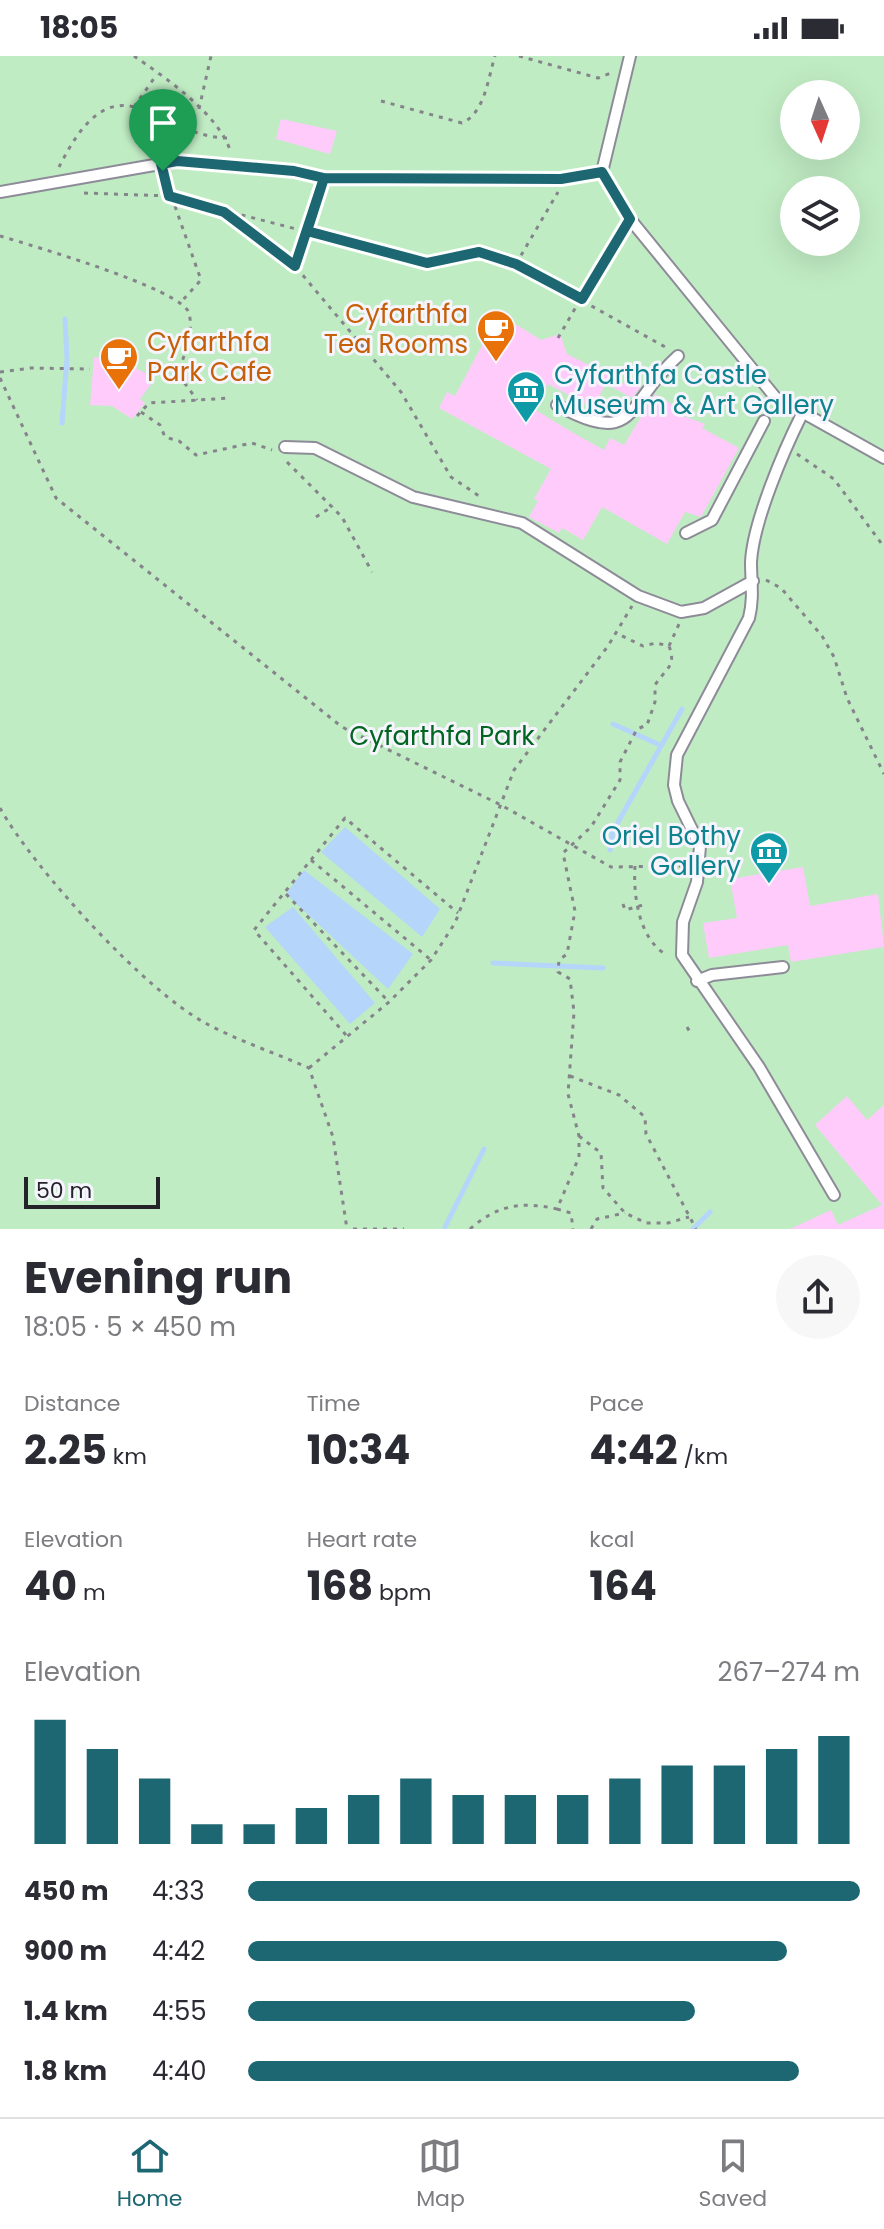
<!DOCTYPE html>
<meta charset="utf-8">
<style>
:root{--surface:#fff;--page:#f7f7f7;--text:#2b2b33;--muted:#7c7c81;--line:#e1e1e2;--accent:#1d6773}
body{margin:0;font-family:Poppins,sans-serif;background:var(--page);color:var(--text);height:100vh;display:flex;flex-direction:column;font-size:30px;white-space:nowrap}
*{box-sizing:border-box;margin:0}
p{font-size:26px;color:var(--muted)}
.icon{flex:none;width:44px;height:44px;fill:none;stroke:currentColor;stroke-width:2;stroke-linecap:round;stroke-linejoin:round}
.map{position:relative;height:1173px;overflow:hidden}
.sheet{display:flex;flex-direction:column;background:var(--surface);flex:1}
.sheet>*{flex:none}
.needle{width:52px;rotate:177deg}
.buttons{position:absolute;left:780px;top:24px;display:grid;gap:16px}
.buttons a{display:grid;place-items:center;width:80px;height:80px;border-radius:50%;background:var(--surface);box-shadow:0 8px 32px #0002;font-size:40px}
.scale{position:absolute;left:24px;bottom:20px;width:136px;box-sizing:border-box;padding-left:8px;border:4px solid #242329;border-top:0;font-size:22px;line-height:28px;white-space:nowrap;color:#242329;-webkit-text-stroke:6px #f6f4fd;paint-order:stroke}
.pin{position:absolute;display:grid;place-items:center;width:68px;height:68px;color:#fff;margin:-82px -34px;border-radius:50% 50% 50% 0;rotate:-45deg;box-shadow:0 0 8px #0007}
.pin .icon{rotate:45deg}
.round{display:grid;place-items:center;flex:none;width:84px;height:84px;border-radius:42px;background:var(--page)}
.head{display:flex;align-items:center;justify-content:space-between;height:136px;padding:0 24px}
h1{font-size:44px;font-weight:700;line-height:60px}
.stats{display:grid;grid-template-columns:repeat(3,1fr);gap:12px;height:136px;padding:8px 24px}
.stats div{display:grid;align-content:center}
.stats b{font-size:40px;font-weight:700}
.stats small{font-size:22px;font-weight:400}
.stats p{font-size:22px}
.chart{height:224px;padding:16px 24px}
.chart p{display:flex;justify-content:space-between}
.chart svg{width:100%;height:144px;margin-top:8px;stroke:var(--accent);stroke-width:6}
ul{padding:0 24px;list-style:none;font-size:26px}
li{display:grid;grid-template-columns:128px 96px 1fr;align-items:center;height:60px}
li i{height:20px;border-radius:10px;background:var(--accent)}
.status{display:flex;justify-content:space-between;align-items:center;height:56px;padding:0 40px;background:var(--surface);direction:ltr}
.status svg{height:22px;fill:currentColor}
.dock{display:flex;justify-content:space-around;align-items:center;height:112px;border-top:2px solid var(--line);background:var(--surface);font-size:22px;color:var(--muted)}
.dock a{display:grid;justify-items:center;gap:4px}
.dock .on{color:var(--accent)}
.map>svg:first-child{display:block}
</style>
<div class="status"><b>18:05</b><svg viewBox="0 0 49 12"><path d="M0 12V9h3v3zM5 12V6h3v6zM10 12V3h3v9zM15 12V0h3v12zM26 1h20v11H26zM47 4h2v5h-2z"/></svg></div>
<div class="map">
<svg width="884" height="1173" viewBox="0 0 884 1173">
<rect width="100%" height="100%" fill="#f6f4fd"/>
<path fill="#c0ecc3" fill-rule="evenodd" d="M0,0H884V1173H0ZM794,38H846V90H794ZM794,134H846V186H794Z"/>
<path fill="#b5d5fb" d="M345,771L440,853L422,881L321,796Z
M304,814L413,898L388,933L286,838Z
M293,851L375,947L350,968L265,871Z"/>
<g fill="none" stroke-linecap="round" stroke-linejoin="round">
<path stroke="#b5d5fb" stroke-width="5" d="M62,367L67,303L65,263
M613,668L660,689
M610,794L613,775L682,653
M493,907L603,912
M445,1171L484,1093
M693,1173L710,1156"/>
</g>
<path fill="#fecbfb" d="M145 52a10 10 0 1 1 20 0a10 10 0 1 1-20 0Z
M281,63L337,75L330,98L276,83Z
M503,260L541,284L560,278L567,298L610,320L593,352L548,328L534,353L570,375L604,394L610,382L624,389L655,338L678,352L675,357L705,368L702,372L739,392L701,461L685,456L667,488L602,451L583,484L562,472L559,477L529,461L538,445L534,443L551,413L439,352L447,336L455,340L488,278L489,267Z
M94,301L123,305L152,321V327L140,343L145,347L132,363L112,350L90,349Z
M635,325L641,330L632,342L610,330Z
M803,811L810,850L878,838L884,891L791,906L788,889L709,902L703,867L737,862L730,823Z
M847,1040L867,1064L884,1049V1173H790L831,1154L838,1169L882,1149L815,1069Z"/>
<g fill="none" stroke-linecap="round" stroke-linejoin="round">
<g stroke="#8e8b99" stroke-width="14">
<path id="service" d="M630,0L602,116L630,163L775,341L884,402
M0,136L177,105L294,115L324,122L561,123L602,116
M557,349C639,393 624,348 678,300
M802,358C784,394 753,466 751,506C751,526 754,542 749,562L677,699L674,729L678,745L700,790L697,826L683,866L682,899L759,1011L834,1139
M285,391L315,392L413,441L522,467L638,540L681,556L704,552L753,525
M686,477L712,464L764,365
M697,925L712,919L783,911"/>
</g>
<path stroke="#85848b" stroke-width="3" stroke-dasharray="4 6" stroke-linecap="butt" d="M134,0C166,22 220,59 231,97
M519,0L598,22L611,17
M381,45L462,67C485,57 488,22 495,0
M134,51L157,18
M199,53L211,0
M145,66C175,64 198,82 227,82
M59,111C73,84 96,41 134,51L145,66L153,93
M165,122L201,224L181,246
M84,137L169,140L427,207L479,196L516,208L667,292
M225,157L295,210L401,336L451,421L482,442
M0,180C30,189 182,233 189,257C194,278 184,298 178,318L197,344
M516,208L558,136
M296,209L319,137
M558,282L620,175
M0,316L31,312L90,313
M0,322L56,442L342,671L501,749L611,811L685,810
M141,356L160,369L165,381L179,385L196,399L252,387L272,394
M137,360L149,347L230,342
M797,398L834,423L884,491
M287,406L342,461L372,516
M316,461L333,450
M766,524L781,532L822,580L834,601L847,642L884,718
M669,590L679,568
M0,752C34,813 146,936 207,968C239,985 275,997 309,1012L333,1081L347,1173
M311,804L431,904
M635,810C633,839 639,884 667,899
M286,838L389,946
M623,848L625,854L643,849
M687,971L691,978
M346,979L254,874L345,762L458,857
M309,1012L389,946L431,904L455,867L514,714L608,590L632,550
M570,1020L619,1039L645,1061L646,1078L696,1173
M579,1080L601,1097L603,1132L625,1157L646,1167H668L689,1161
M557,1153L571,1157L573,1173
M353,1173H404
M470,1173C497,1149 522,1145 557,1153L579,1101V1080L568,1038L574,956L570,923L558,916L559,904L567,898L575,855L563,797L591,771L620,724V706L637,673L647,669L655,646V629C665,613 677,611 669,590L656,587L643,590L616,577
M591,1173L597,1163L625,1157"/>
<use href="#service" stroke="#fff" stroke-width="10"/>
</g>
<g fill="none" stroke-linecap="round" stroke-linejoin="round">
<g stroke="#fff" stroke-width="16">
<path id="route" d="M163,115L169,140L224,156L295,210L324,122L561,123L602,116L630,163L582,243L516,208L479,196L427,207L307,175L324,122L294,115L177,105L161,108L163,115"/>
</g>
<use href="#route" stroke="#1d6773" stroke-width="10"/>
</g>
<defs>
<g id="cafe-pin" transform="scale(2)"><path d="M0 17L-7.5 6A9.5 9.5 0 1 1 7.5 6Z" fill="#e8710a" stroke="#f6f4fd"/><path d="M-5.5-4.5H6V0H3Q3 3.5 0 3.5H-2.5Q-5.5 3.5-5.5 0ZM3-3.2v2h1.7v-2ZM-6 4.5H4V6H-6Z" fill="#fff"/></g>
<g id="museum-pin" transform="scale(2)"><path d="M0 17L-7.5 6A9.5 9.5 0 1 1 7.5 6Z" fill="#0f9aa8" stroke="#f6f4fd"/><path d="M0-6L6-3V-2H-6V-3ZM-5-1h2V3h-2ZM-1-1h2V3h-2ZM3-1h2V3H3ZM-6 4H6V6H-6Z" fill="#fff"/></g>
</defs>
<g fill-rule="evenodd">
<use href="#cafe-pin" x="496" y="273"/>
<use href="#cafe-pin" x="119" y="301"/>
<use href="#museum-pin" x="526" y="334"/>
<use href="#museum-pin" x="769" y="795"/>
</g>
<g text-anchor="middle" stroke-width="6" stroke-linejoin="round" paint-order="stroke">
<g font-size="26" fill="#c56008" stroke="#f6f4fd" text-anchor="end">
<text x="468" y="267">Cyfarthfa<tspan x="468" dy="30">Tea Rooms</tspan></text>
<text x="147" y="295" text-anchor="start">Cyfarthfa<tspan x="147" dy="30">Park Cafe</tspan></text>
</g>
<g font-size="26" fill="#0d838f" stroke="#f6f4fd" text-anchor="start">
<text x="554" y="328">Cyfarthfa Castle<tspan x="554" dy="30">Museum &amp; Art Gallery</tspan></text>
<text x="741" y="789" text-anchor="end">Oriel Bothy<tspan x="741" dy="30">Gallery</tspan></text>
</g>
<g font-size="26" fill="#00661f" stroke="#f6f4fd">
<text x="442" y="689">Cyfarthfa Park</text>
</g>
</g>
</svg>
<div class="buttons">
<a><svg class="needle" viewBox="-14 -14 28 28"><path d="M0-13l5 13h-10z" fill="#e53935"/><path d="M0 13l5-13h-10z" fill="#7c7c81"/></svg></a>
<a><svg class="icon" aria-label="layers" viewBox="0 0 24 24"><path d="M12 4l9 5-9 5-9-5zM3 14l9 5 9-5"/></svg></a>
</div>
<div class="scale">50 m</div>
<div class="pin" style="left:163px;top:115px;background:#1e9e55"><svg class="icon" aria-label="arrive" viewBox="0 0 24 24"><path d="M6 21V4h12l-3 4 3 4H6"/></svg></div>
</div>
<section class="sheet">
<div class="head"><div><h1>Evening run</h1><p>18:05 · 5 × 450 m</p></div><a class="round"><svg class="icon" aria-label="share" viewBox="0 0 24 24"><path d="M12 15V3M7 8l5-5 5 5M5 13v7h14v-7"/></svg></a></div>
<div class="stats">
<div><p>Distance</p><b>2.25<small> km</small></b></div>
<div><p>Time</p><b>10:34</b></div>
<div><p>Pace</p><b>4:42<small> /km</small></b></div>
</div>
<div class="stats">
<div><p>Elevation</p><b>40<small> m</small></b></div>
<div><p>Heart rate</p><b>168<small> bpm</small></b></div>
<div><p>kcal</p><b>164</b></div>
</div>
<div class="chart"><p><span>Elevation</span>267–274 m</p>
<svg viewBox="0 0 160 44" preserveAspectRatio="none"><path d="M5 44V6M15 44V15M25 44V24M35 44V38M45 44V38M55 44V33M65 44V29M75 44V24M85 44V29M95 44V29M105 44V29M115 44V24M125 44V20M135 44V20M145 44V15M155 44V11"/></svg>
</div>
<ul>
<li><b>450 m</b>4:33<i style="width:100%"></i></li>
<li><b>900 m</b>4:42<i style="width:88%"></i></li>
<li><b>1.4 km</b>4:55<i style="width:73%"></i></li>
<li><b>1.8 km</b>4:40<i style="width:90%"></i></li>
</ul>
</section>
<nav class="dock">
<a class="on"><svg class="icon" aria-label="home" viewBox="0 0 24 24"><path d="M3 11l9-7 9 7M6 9v11h12V9"/></svg>Home</a>
<a><svg class="icon" aria-label="map" viewBox="0 0 24 24"><path d="M3 6l6-2 6 2 6-2v14l-6 2-6-2-6 2zM9 4v14M15 6v14"/></svg>Map</a>
<a><svg class="icon" aria-label="saved" viewBox="0 0 24 24"><path d="M7 4h10v16l-5-4-5 4z"/></svg>Saved</a>
</nav>
